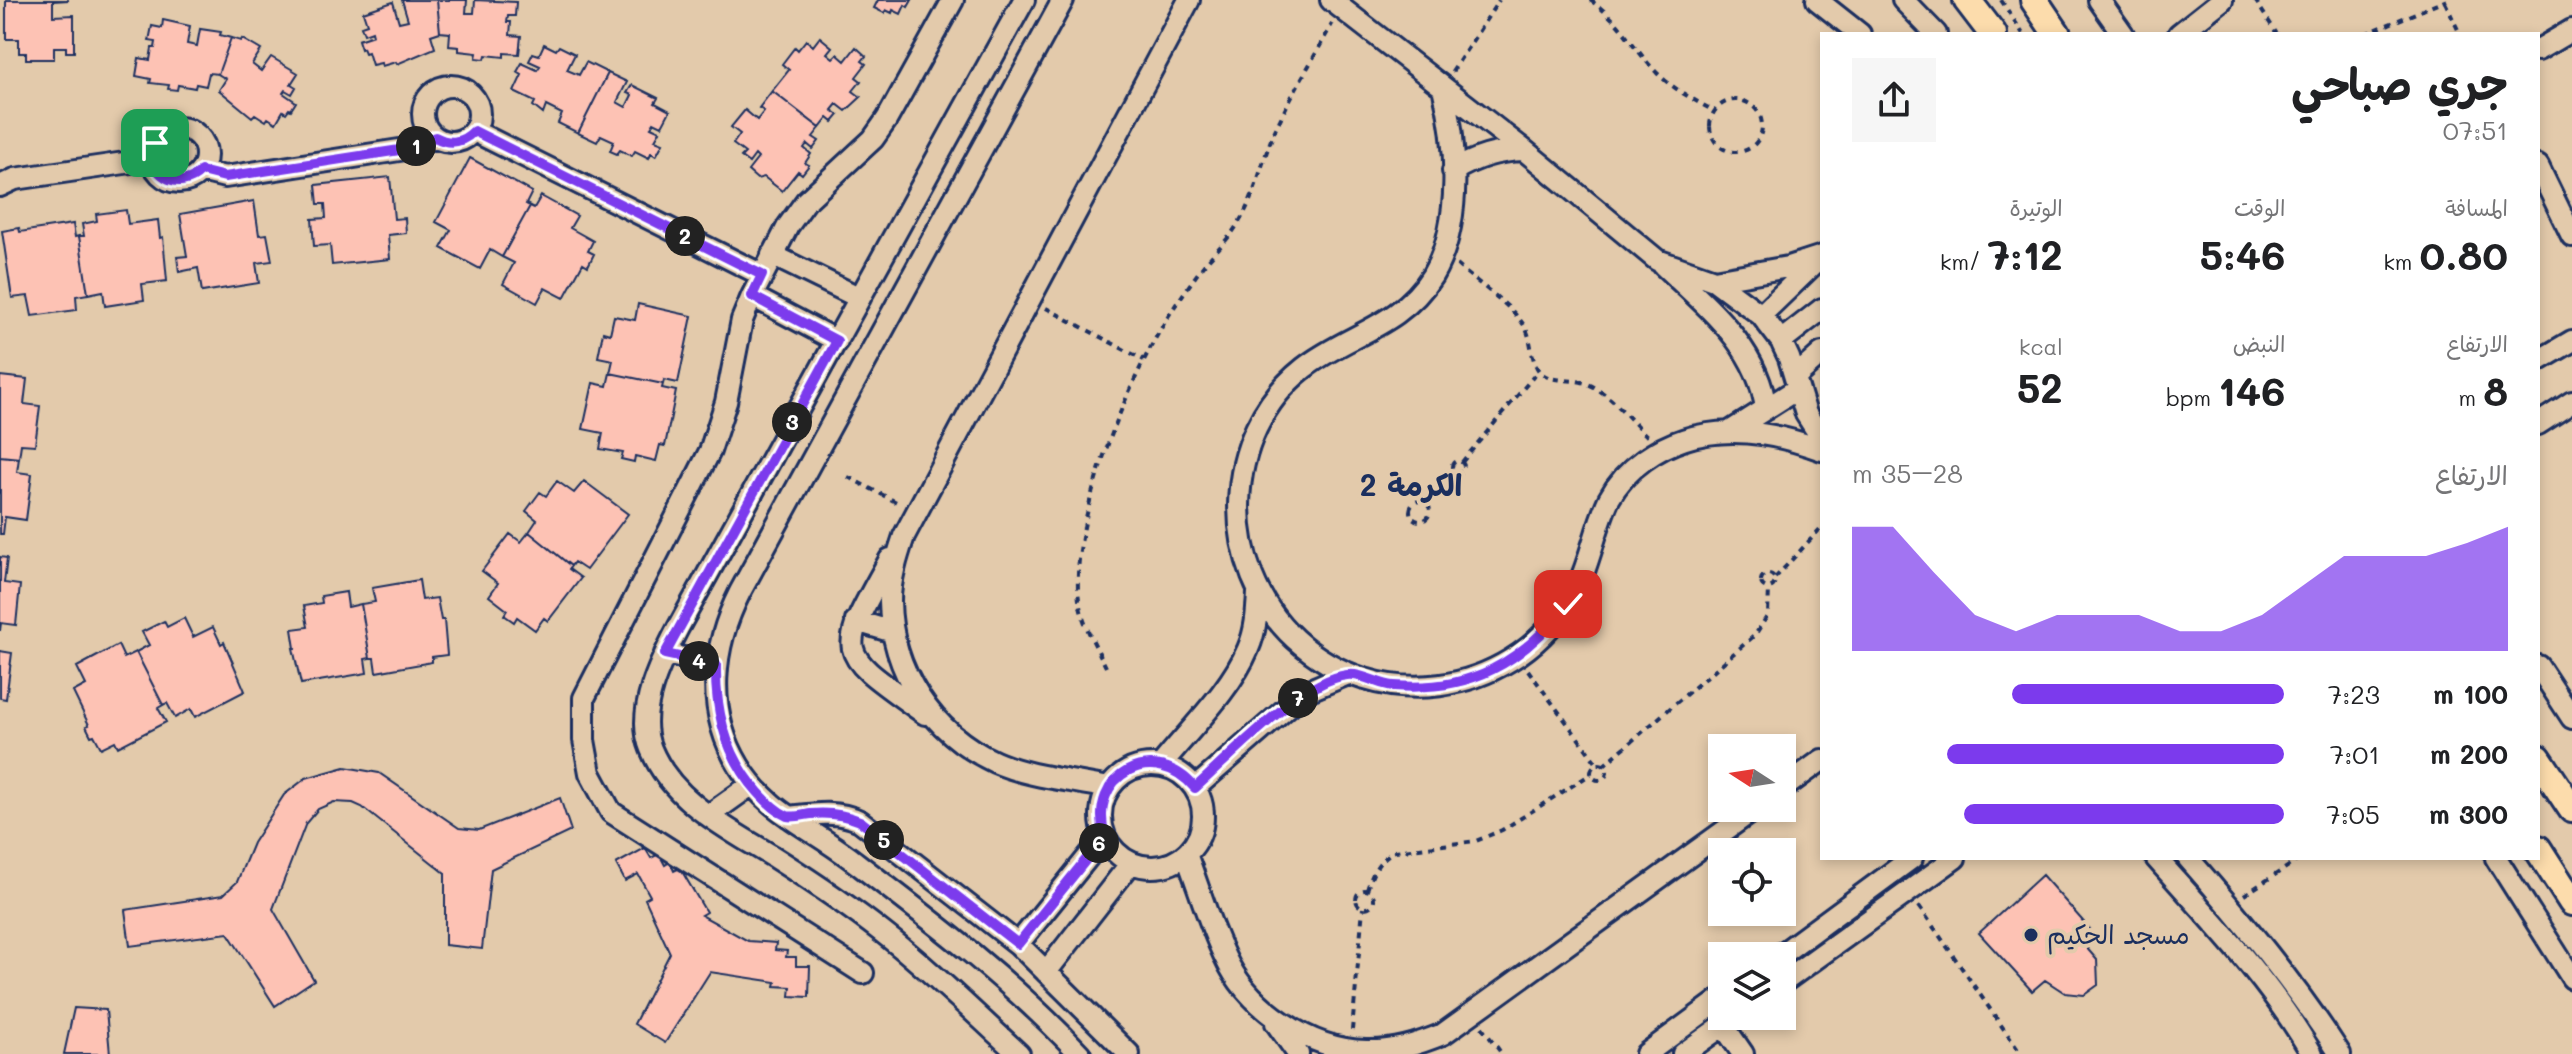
<!DOCTYPE html>
<html lang="ar">
<meta charset="utf-8">
<style>
:root{--surface:#fff;--page:#f6f6f6;--text:#202124;--muted:#757577;--accent:#7c3aed}
body{margin:0;font-family:Mali,"Playpen Sans Arabic",sans-serif;background:var(--page);color:var(--text);direction:rtl;height:100vh;display:flex;flex-direction:column;font-size:30px;white-space:nowrap}
*{box-sizing:border-box;margin:0}
p{font-size:26px;color:var(--muted)}
.icon{flex:none;width:44px;height:44px;fill:none;stroke:currentColor;stroke-width:2;stroke-linecap:round;stroke-linejoin:round}
.map{position:relative;flex:1;overflow:hidden;direction:ltr}
.side{position:absolute;left:1820px;top:32px;width:720px;height:828px;display:flex;flex-direction:column;background:var(--surface);border-radius:0px;box-shadow:0 4px 12px #0003;direction:rtl}
.side>*{flex:none}
.needle{width:52px;rotate:282deg}
.buttons{position:absolute;left:1708px;top:734px;display:grid;gap:16px}
.buttons a{display:grid;place-items:center;width:88px;height:88px;border-radius:0px;background:var(--surface);box-shadow:0 4px 12px #0003;font-size:40px}
.pin{position:absolute;display:grid;place-items:center;width:68px;height:68px;color:#fff;margin:-34px;border-radius:16px;box-shadow:0 4px 12px #0006}
.km{position:absolute;width:40px;height:40px;margin:-20px;border-radius:50%;background:#222;color:#fff;font-size:22px;line-height:40px;text-align:center}
.round{display:grid;place-items:center;flex:none;width:84px;height:84px;border-radius:0px;background:var(--page)}
.summary{display:flex;align-items:center;justify-content:space-between;height:136px;padding:0 32px}
h1{font-size:44px;font-weight:700;line-height:60px}
.figures{display:grid;grid-template-columns:repeat(3,1fr);gap:12px;height:136px;padding:8px 32px}
.figures div{display:grid;align-content:center}
.figures b{font-size:40px;font-weight:700}
.figures small{font-size:22px;font-weight:400}
.figures p{font-size:22px}
.chart{height:224px;padding:16px 32px}
.chart p{display:flex;justify-content:space-between}
.chart svg{width:100%;height:144px;margin-top:8px;fill:var(--accent);opacity:.7}
ul{padding:0 32px;list-style:none;font-size:26px}
li{display:grid;grid-template-columns:128px 96px 1fr;align-items:center;height:60px}
li i{height:20px;border-radius:10px;background:var(--accent)}
.map>svg:first-child{display:block}
</style>
<div class="map">
<svg width="2572" height="1054" viewBox="0 0 2572 1054">
<rect width="100%" height="100%" fill="#e3caab"/>
<filter id="ink" filterUnits="userSpaceOnUse"><feTurbulence type="fractalNoise" baseFrequency=".0125" numOctaves="2"/><feDisplacementMap in="SourceGraphic" scale="16" xChannelSelector="R" yChannelSelector="G"/><feConvolveMatrix kernelMatrix="1 2 1 2 8 2 1 2 1" color-interpolation-filters="sRGB"/></filter>
<g filter="url(#ink)">
<path fill="#fdc2b4" stroke="#1b2f5e" stroke-width="2" d="M6,0H69L53,1V16L74,15V52H66V47H54V59H26V53H19V39H6Z
M402,0H437L440,32L431,35L435,48L397,64L396,62L382,66L381,63L372,65L368,52L365,53L363,48L361,49L358,40L373,35L372,31L364,34L361,26L367,24L363,12L393,2L399,22L408,20Z
M437,0H467L466,13H474L475,0L516,2L515,16H508L507,22H511L510,35L521,36L519,54L504,53V57L486,55L485,59L476,58L477,53L459,51V47L449,46L450,33L440,32Z
M878,0H912L908,7L905,5L901,14L893,10L892,13L886,10L884,13L874,8Z
M163,20L190,26L187,44L197,46L200,29L221,32L220,35L231,38L218,74L209,73L206,86L196,84L195,88L178,85L177,90L168,89L169,85L150,83L151,79L136,76L139,58L150,60L152,48H155L156,42L149,41L152,26L162,28Z
M820,37L832,47L827,53L833,58L837,54L845,61L856,47L866,56L862,61L866,64L856,77L861,81L853,91L861,97L846,111L837,104L832,110L839,115L833,122L828,118L820,128L772,91L789,70L782,64L795,47L798,50L806,40L813,46Z
M231,38L241,41L242,39L261,50L252,64L261,71L271,57L298,73L291,84L296,87L292,94L285,90L283,93L296,102L291,110L289,109L286,113L283,111L276,123L268,118L266,121L255,114L252,117L219,90L226,79L218,74Z
M544,44L556,50L559,46L575,54L567,70L579,75L586,62L608,73L578,133L558,123L562,114L546,106L543,114L533,106L535,102L514,92L522,75L517,72L522,63L537,70L540,66L529,61L533,53L539,55Z
M608,73L627,82L617,102L626,107L632,95L627,93L632,85L658,98L655,103L670,111L662,126L654,122L651,127L660,131L655,140L663,143L656,156L651,153L649,158L635,151L632,156L620,150L617,154L610,151L614,141L601,135L597,142L578,133Z
M772,91L820,128L813,137L819,141L813,149L807,144L804,148L811,154L805,163L809,165L802,174L798,171L782,191L764,177L757,179L748,171L758,158L755,155L749,163L741,157L745,153L733,144L740,134L731,127L745,110L757,120L764,111L759,108Z
M470,158L532,192L526,204L530,206L502,257L490,250L480,269L441,248L451,230L436,222Z
M390,177L394,219L405,218L406,233L388,235L390,259L332,265L330,245L314,246L312,219L326,218L325,204H318L316,185Z
M541,196L577,216L570,228L593,241L588,251L594,254L588,266L583,263L564,298L545,288L537,303L503,284L514,263L502,257L530,206L534,208Z
M254,201L259,235L267,234L272,261L256,263L259,283L202,292L198,268L179,272L177,257L187,256L180,214Z
M126,210L128,224L158,220L160,238L163,237L167,281L142,284L144,300L105,306L103,291L88,294L79,236H84L82,224L97,221L96,214Z
M73,224L75,237L79,236L88,294L76,296L77,310L32,316L28,296L12,298L2,231L19,228L20,232Z
M638,304L692,316L678,383L664,380L663,384L610,373L613,360L598,357L603,332L610,334L614,316L635,320Z
M610,373L663,384L662,388L676,391L665,446L660,445L656,461L635,456L634,462L621,459L623,453L600,449L603,433L583,429L593,383L607,386Z
M0,376L27,379L24,404L40,406L35,445L21,444L19,458L0,456Z
M0,456L19,458L17,472L32,474L26,520L5,517L3,534H0Z
M557,481L574,493L584,481L628,514L586,570L574,562L571,566L529,532L537,520L526,511L540,492L546,496Z
M529,532L571,566L569,569L581,578L548,621L544,618L535,630L517,617L514,622L504,615L507,610L489,596L498,583L482,571L510,534L521,542Z
M0,557L7,558L4,583L20,585L16,625L1,623L0,631Z
M419,580L422,600L437,598L441,620H444L447,655L432,657V662L376,672L374,658H370L361,604L375,602L372,588Z
M346,592L348,607L361,604L370,658L365,659L367,673L301,684L293,648H295L292,629L308,627L304,606L322,603L321,596Z
M184,618L193,637L213,627L221,644L224,642L245,691L195,717L191,709L175,718L167,703L163,705L136,652L149,645L142,632L164,621L167,627Z
M118,645L124,658L136,652L163,705L158,708L166,722L118,747L115,741L101,748L94,735L91,736L86,726L89,725L73,692L86,685L77,667Z
M0,651L12,653L6,699L0,698Z
M345,767L379,773L459,828L479,830L560,798L571,831L491,869L482,949L445,945V873L362,807L353,803L334,802L318,809L306,823L273,909L314,980L275,1006L228,933L130,946L125,910L223,895L237,882L253,843L284,795L306,778Z
M645,848L651,858L659,854L665,865L670,862L674,871L680,868L706,912L701,915L748,941L776,943L775,950L787,951L786,957H796V966H810L809,997L790,996L791,987L775,986L776,982L710,972L665,1043L634,1024L670,953L645,899L650,896L638,874L625,881L616,864Z
M2042,875L2089,928L2078,938L2097,960L2098,985L2084,995L2065,993L2045,980L2032,991L1979,933Z
M74,1008L106,1010L110,1054H64Z"/>
<g fill="none" stroke-linecap="round" stroke-linejoin="round">
<g stroke="#1b2f5e" stroke-width="26">
<path id="minor" d="M1063,0L740,592C712,647 705,711 739,766C767,812 808,826 850,858C930,919 1011,980 1080,1054
M1331,0L1524,150L1657,260L1714,280L1761,315L1781,341L1789,358L1806,414L1822,439
M1817,0L1860,34
M1903,0L1936,34
M2099,0L2123,34
M2179,34L2222,0
M2538,50L2572,30
M423 114a28 28 0 1 1 56 0a28 28 0 1 1-56 0Z
M1443,87C1457,143 1463,224 1432,276C1400,327 1347,334 1304,368C1220,434 1218,568 1295,639C1378,715 1506,698 1568,604C1589,572 1593,533 1609,499C1617,484 1630,470 1644,460C1697,421 1763,428 1822,450
M152 155a27 27 0 1 1 54 0a27 27 0 1 1-54 0Z
M474,131L762,275
M2538,166L2572,236
M201,171L225,177L406,149L435,137
M1453,171C1477,157 1496,151 1524,150
M0,186L15,179L152,159
M772,255L860,298
M1663,265C1706,306 1758,346 1766,409
M1714,280L1788,267L1822,256
M752,296L837,341
M1761,315L1819,259
M1781,341L1822,309
M2538,361L2572,341
M1795,377L1822,353
M2538,424L2572,402
M1731,431L1797,389
M890,559C835,658 835,649 925,714
M856,621L893,632
M665,654L716,665
M2538,666L2572,718
M1101 816a51 51 0 1 1 102 0a51 51 0 1 1-102 0Z
M1161,765C1189,730 1231,690 1248,649C1256,631 1257,612 1258,593
M1109,788C1072,780 1029,777 995,762C932,733 891,671 890,601C890,579 897,557 904,536L1189,0
M1195,788L1305,692L1348,674
M1782,789L1822,760
M709,815L751,785
M789,817C814,814 836,810 860,821L1018,944L1129,1054
M1186,854C1199,888 1209,924 1225,957C1248,1008 1310,1050 1366,1051C1394,1052 1418,1044 1443,1034L1756,808
M2156,858C2211,920 2271,982 2312,1054
M2188,858C2242,920 2296,985 2340,1054
M2496,858L2572,978
M1018,944L1105,836
M1779,956L1912,858
M1046,972L1131,863
M863,973L611,812L590,773L584,740V698L710,451L726,402L742,320L752,296L788,226L806,201L873,139L887,119L953,0
M1782,983L1955,858
M1276,1023L1298,1054
M1723,1025L1743,1054
M1019,1054C974,1013 931,970 882,932C849,906 813,882 777,859C731,830 673,803 651,749C635,711 661,661 678,628L1024,0
M1646,1054L1722,998
M1683,1054L1736,1016"/>
</g>
<g stroke="#1b2f5e" stroke-width="32">
<path id="major" d="M1967,0L1993,34
M2034,0L2057,34
M2538,758L2572,809
M2538,849L2572,902"/>
</g>
<path stroke="#1b2f5e" stroke-width="4" stroke-dasharray="6 6" stroke-linecap="butt" d="M1590,0C1622,22 1632,47 1657,73C1673,89 1694,100 1714,111
M2001,0L2023,34
M2255,0L2277,34
M2445,2L2460,34
M2365,34L2447,0
M1452,72L1499,0
M1710 126a26 26 0 1 1 52 0a26 26 0 1 1-52 0Z
M1457,265C1477,283 1512,305 1525,327C1533,341 1530,363 1541,373C1552,383 1575,378 1588,384C1611,394 1630,420 1648,437
M1046,308L1144,360
M1452 467a6 6 0 1 1 12 0a6 6 0 1 1-12 0Z
M1462,462L1538,371
M848,477L900,504
M1410 511a10 10 0 1 1 20 0a10 10 0 1 1-20 0Z
M1426,504L1454,471
M1761 581a7 7 0 1 1 14 0a7 7 0 1 1-14 0Z
M1775,578L1822,527
M1106,667C1097,648 1084,627 1080,606C1065,528 1132,368 1177,303C1187,289 1197,273 1209,259C1218,249 1229,238 1236,227C1258,194 1261,159 1277,126C1293,91 1314,58 1332,24
M1528,670L1598,765
M1591 772a8 8 0 1 1 16 0a8 8 0 1 1-16 0Z
M1603,766L1755,635L1768,615L1769,588
M1356 899a9 9 0 1 1 18 0a9 9 0 1 1-18 0Z
M1367,890C1373,871 1378,860 1395,851L1476,841L1502,830L1591,774
M2244,895L2301,858
M1919,906L2021,1054
M1482,1027L1502,1054
M1352,1030L1363,908"/>
<use href="#minor" stroke="#e3caab" stroke-width="20"/>
<use href="#major" stroke="#fcdcac" stroke-width="26"/>
</g>
</g>
<g fill="none" stroke-linecap="round" stroke-linejoin="round" filter="url(#ink)">
<g stroke="#fff" stroke-width="16">
<path id="route" d="M155,143C144,174 179,194 201,171L225,177L406,149L435,137C450,145 462,143 474,131L762,275L752,296L837,341L665,654L716,665C715,711 726,756 758,792C766,801 776,811 787,816C793,818 804,815 811,814C829,812 843,814 860,821L1018,944L1105,836C1087,775 1154,739 1195,788C1230,757 1302,680 1347,675C1362,673 1379,685 1394,686C1471,692 1521,663 1568,604"/>
</g>
<use href="#route" stroke="#7c3aed" stroke-width="10"/>
</g>
<circle fill="#1b2f5e" stroke="#e3caab" stroke-width="3" cx="2031" cy="935" r="8"/>
<g text-anchor="middle" stroke-width="8" stroke-linejoin="round" paint-order="stroke">
<g font-size="26" fill="#1b2f5e" stroke="#e3caab" text-anchor="start">
<text x="2047" y="944">مسجد الحكيم</text>
</g>
<g font-size="30" font-weight="bold" fill="#1b2f5e" stroke="#e3caab">
<text x="1411" y="496">الكرمة 2</text>
</g>
</g>
</svg>
<div class="buttons">
<a><svg class="needle" viewBox="-14 -14 28 28"><path d="M0-13l5 13h-10z" fill="#e53935"/><path d="M0 13l5-13h-10z" fill="#757577"/></svg></a>
<a><svg class="icon" aria-label="locate" viewBox="0 0 24 24"><circle cx="12" cy="12" r="6"/><path d="M12 2v4M12 18v4M2 12h4M18 12h4"/></svg></a>
<a><svg class="icon" aria-label="layers" viewBox="0 0 24 24"><path d="M12 4l9 5-9 5-9-5zM3 14l9 5 9-5"/></svg></a>
</div>
<div class="pin" style="left:155px;top:143px;background:#1e9e55"><svg class="icon" aria-label="arrive" viewBox="0 0 24 24"><path d="M6 21V4h12l-3 4 3 4H6"/></svg></div>
<div class="pin" style="left:1568px;top:604px;background:#d93025"><svg class="icon" aria-label="check" viewBox="0 0 24 24"><path d="M5 12l5 5 9-10"/></svg></div>
<b class="km" style="left:416px;top:146px">1</b>
<b class="km" style="left:685px;top:236px">2</b>
<b class="km" style="left:792px;top:422px">3</b>
<b class="km" style="left:699px;top:661px">4</b>
<b class="km" style="left:884px;top:840px">5</b>
<b class="km" style="left:1099px;top:843px">6</b>
<b class="km" style="left:1298px;top:698px">7</b>
<section class="side">
<div class="summary"><div><h1>جري صباحي</h1><p>07:51</p></div><a class="round"><svg class="icon" aria-label="share" viewBox="0 0 24 24"><path d="M12 15V3M7 8l5-5 5 5M5 13v7h14v-7"/></svg></a></div>
<div class="figures">
<div><p>المسافة</p><b>0.80<small> km</small></b></div>
<div><p>الوقت</p><b>5:46</b></div>
<div><p>الوتيرة</p><b>7:12<small> /km</small></b></div>
</div>
<div class="figures">
<div><p>الارتفاع</p><b>8<small> m</small></b></div>
<div><p>النبض</p><b>146<small> bpm</small></b></div>
<div><p>kcal</p><b>52</b></div>
</div>
<div class="chart"><p><span>الارتفاع</span>28–35 m</p>
<svg viewBox="0 0 160 44" preserveAspectRatio="none"><path d="M0 44V6L10 6L20 20L30 33L40 38L50 33L60 33L70 33L80 38L90 38L100 33L110 24L120 15L130 15L140 15L150 11L160 6V44z"/></svg>
</div>
<ul>
<li><b>100 m</b>7:23<i style="width:63%"></i></li>
<li><b>200 m</b>7:01<i style="width:78%"></i></li>
<li><b>300 m</b>7:05<i style="width:74%"></i></li>
</ul>
</section>
</div>
